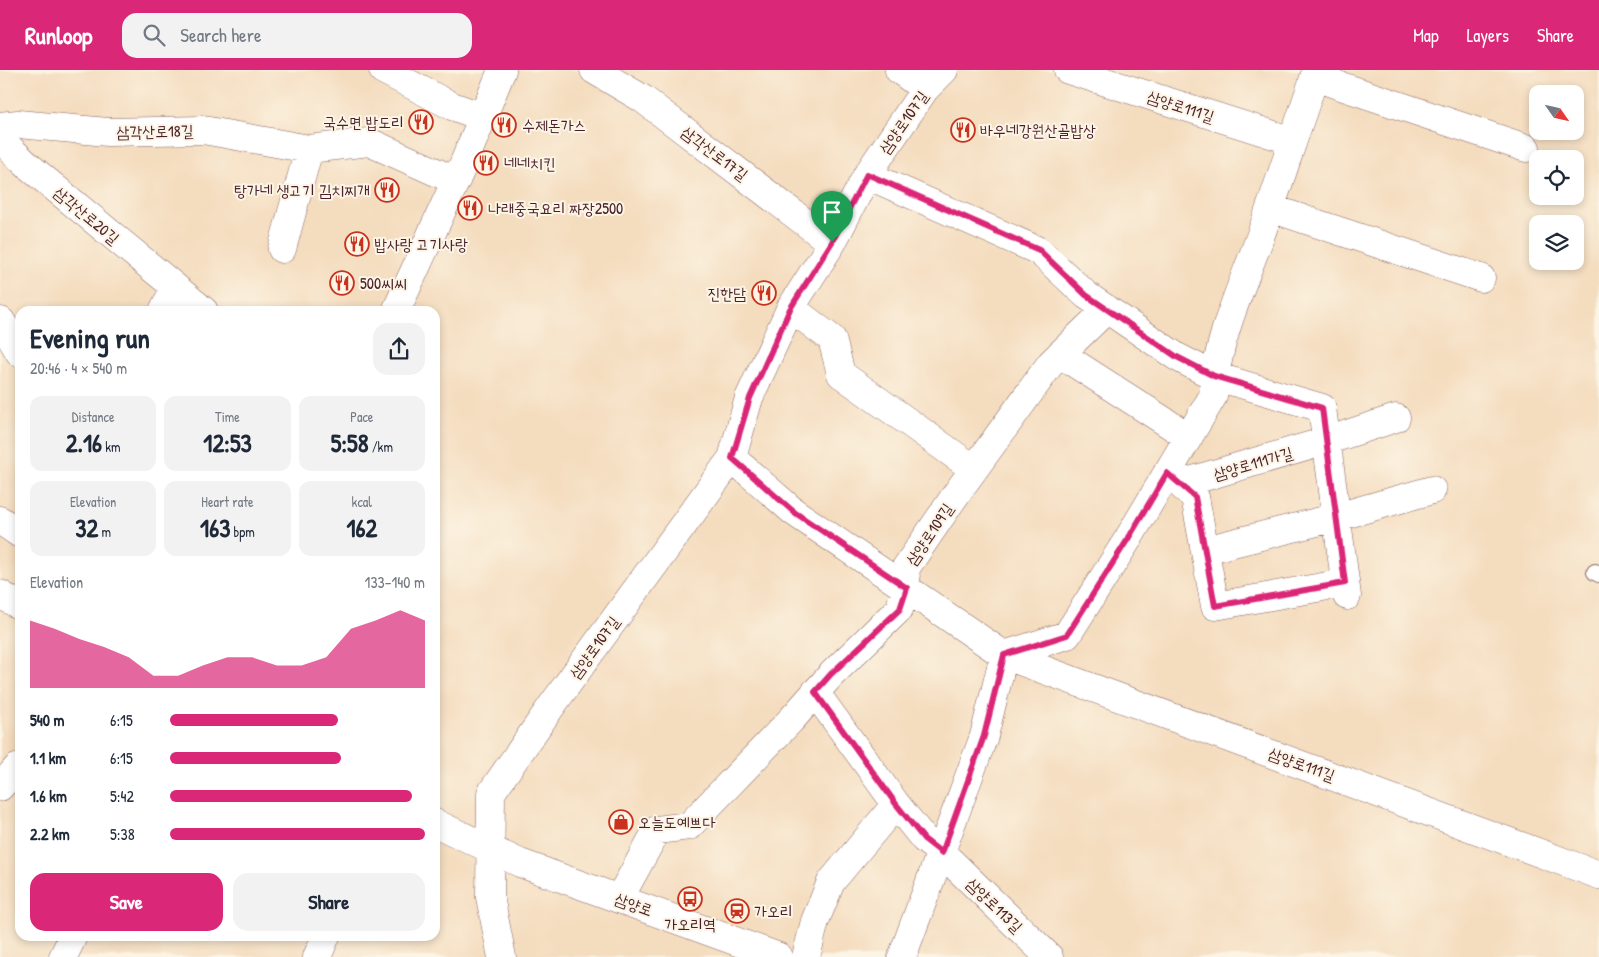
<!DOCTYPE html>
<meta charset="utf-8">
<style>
:root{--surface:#fff;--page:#f2f2f3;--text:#1f2937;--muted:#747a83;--accent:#db2777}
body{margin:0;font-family:"Patrick Hand","Poor Story",sans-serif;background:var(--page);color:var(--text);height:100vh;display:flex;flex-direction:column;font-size:19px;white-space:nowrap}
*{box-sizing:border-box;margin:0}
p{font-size:16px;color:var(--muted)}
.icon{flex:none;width:28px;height:28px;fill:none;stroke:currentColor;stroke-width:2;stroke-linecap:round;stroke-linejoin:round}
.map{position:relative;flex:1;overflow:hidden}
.side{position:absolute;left:15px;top:236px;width:425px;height:635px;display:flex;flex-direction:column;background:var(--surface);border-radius:15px;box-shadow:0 2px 8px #0003}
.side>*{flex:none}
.needle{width:32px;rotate:124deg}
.fabs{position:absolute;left:1529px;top:15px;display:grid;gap:10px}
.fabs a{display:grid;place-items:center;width:55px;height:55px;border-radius:10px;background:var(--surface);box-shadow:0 2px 8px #0003;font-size:25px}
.pin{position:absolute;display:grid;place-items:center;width:42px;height:42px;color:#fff;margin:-51px -21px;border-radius:50% 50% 50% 0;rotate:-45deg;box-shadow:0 0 5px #0007}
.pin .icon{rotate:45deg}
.round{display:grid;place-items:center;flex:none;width:52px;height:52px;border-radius:15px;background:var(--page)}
.overview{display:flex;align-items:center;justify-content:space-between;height:85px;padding:0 15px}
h1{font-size:28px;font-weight:800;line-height:38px}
.metrics{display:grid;grid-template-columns:repeat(3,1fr);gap:8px;height:85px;padding:5px 15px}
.metrics div{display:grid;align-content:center;border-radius:12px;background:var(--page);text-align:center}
.metrics b{font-size:25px;font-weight:800}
.metrics small{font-size:14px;font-weight:400}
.metrics p{font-size:14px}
.chart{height:140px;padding:10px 15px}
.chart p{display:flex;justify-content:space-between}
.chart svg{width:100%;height:90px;margin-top:5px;fill:var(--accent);opacity:.7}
.cta{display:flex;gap:10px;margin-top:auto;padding:10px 15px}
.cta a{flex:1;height:58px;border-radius:15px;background:var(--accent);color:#fff;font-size:20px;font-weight:800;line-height:58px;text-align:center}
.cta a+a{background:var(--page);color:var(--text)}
ul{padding:0 15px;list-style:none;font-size:16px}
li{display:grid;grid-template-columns:80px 60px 1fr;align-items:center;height:38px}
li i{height:12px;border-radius:6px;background:var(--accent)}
header{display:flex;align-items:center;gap:30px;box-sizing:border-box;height:70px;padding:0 25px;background:var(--accent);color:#fff}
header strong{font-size:24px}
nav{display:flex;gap:28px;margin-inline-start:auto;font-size:18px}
.search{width:350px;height:45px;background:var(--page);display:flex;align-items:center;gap:12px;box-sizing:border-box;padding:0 18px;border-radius:15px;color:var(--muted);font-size:19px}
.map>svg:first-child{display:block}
</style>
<header>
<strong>Runloop</strong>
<div class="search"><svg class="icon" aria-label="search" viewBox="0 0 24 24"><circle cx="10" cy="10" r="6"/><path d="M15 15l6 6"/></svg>Search here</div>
<nav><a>Map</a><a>Layers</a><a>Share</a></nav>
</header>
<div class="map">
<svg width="1599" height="887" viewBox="0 0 1599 887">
<rect width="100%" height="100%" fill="#fcf5e5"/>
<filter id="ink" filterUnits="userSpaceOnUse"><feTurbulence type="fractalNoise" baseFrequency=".02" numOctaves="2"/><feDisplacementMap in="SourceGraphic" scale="10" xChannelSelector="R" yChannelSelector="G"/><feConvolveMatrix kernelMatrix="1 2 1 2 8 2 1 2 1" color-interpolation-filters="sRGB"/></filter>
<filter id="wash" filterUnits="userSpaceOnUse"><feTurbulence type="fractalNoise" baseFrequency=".0096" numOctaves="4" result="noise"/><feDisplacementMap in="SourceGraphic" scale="20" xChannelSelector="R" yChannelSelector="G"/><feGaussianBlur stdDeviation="1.12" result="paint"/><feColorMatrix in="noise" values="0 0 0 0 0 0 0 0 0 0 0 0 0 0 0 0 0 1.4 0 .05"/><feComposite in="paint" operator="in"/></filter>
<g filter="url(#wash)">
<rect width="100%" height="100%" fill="#f4dcbe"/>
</g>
<g filter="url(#ink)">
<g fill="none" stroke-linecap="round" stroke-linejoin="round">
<g stroke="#86615e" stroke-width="18">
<path id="service" d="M1595,502L1599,504"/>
</g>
<g stroke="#86615e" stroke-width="29">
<path id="minor" d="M383,0L452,36L483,47
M594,0L643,29L832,173
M899,0L925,19
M1068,0L1293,71
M1314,7L1526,78
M0,56L18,54L108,62L203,60L309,79L369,72L456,111
M0,69L26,94L204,241
M867,105L1039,181L1086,225L1177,287L1214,306L1322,338L1347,526
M1270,138L1481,208
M282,179L309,79
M791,238L832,269L841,304L974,399
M163,241L175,218
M1,251L20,283
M1060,284L1189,367
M732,388L794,442L1004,585L1599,805
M1167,403L1195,427L1215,536L1345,513
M1180,414L1326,371L1396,348
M0,450L20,464
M1205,480L1337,447L1432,420
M1004,585L1067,565L1128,469L1213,326C1216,272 1240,221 1259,170C1279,114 1297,57 1317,0
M815,622L896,734L924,769L942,783L1049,887
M0,717L17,698L20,700
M619,829L657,760L689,756L791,650L831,605L899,539L907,518L905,499L959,420L1051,293L1107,239
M317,887L326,866
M502,887L490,827L491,723L553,634L732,388L749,328L790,239L832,173L867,105L925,19L944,0
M806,887L815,851L831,812L896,734
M902,887L984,666L1004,585"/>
</g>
<g stroke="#86615e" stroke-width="29">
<path id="tertiary" d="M396,241L463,95L502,0
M63,887L73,866"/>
</g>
<g stroke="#86615e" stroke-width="29">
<path id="secondary" d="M0,524L20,536
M435,753L520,793L779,887"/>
</g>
<use href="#service" stroke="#fff" stroke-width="16"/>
<use href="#minor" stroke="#fff" stroke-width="28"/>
<use href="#tertiary" stroke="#fff" stroke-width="28"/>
<use href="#secondary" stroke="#fff" stroke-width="28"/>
</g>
</g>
<g fill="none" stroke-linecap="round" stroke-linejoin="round" filter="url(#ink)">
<g stroke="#fff" stroke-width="10">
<path id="route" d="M867,104L1039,180L1086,225L1177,287L1214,306L1322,338L1345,513L1215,536L1195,427L1167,403L1128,469L1067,565L1004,585L984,666L942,783L924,769L896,734L815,622L831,604L900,539L907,518L794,442L732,388L750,328L790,239L832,172Z"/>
</g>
<use href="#route" stroke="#db2777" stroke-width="6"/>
</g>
<defs>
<g id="restaurant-ring" transform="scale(1.25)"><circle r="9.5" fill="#fcf5e5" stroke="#c8321e" stroke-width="1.5"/><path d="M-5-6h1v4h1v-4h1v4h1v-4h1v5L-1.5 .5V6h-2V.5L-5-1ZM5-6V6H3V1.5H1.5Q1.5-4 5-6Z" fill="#c8321e"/></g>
<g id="shop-ring" transform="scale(1.25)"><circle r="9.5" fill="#fcf5e5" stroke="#c8321e" stroke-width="1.5"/><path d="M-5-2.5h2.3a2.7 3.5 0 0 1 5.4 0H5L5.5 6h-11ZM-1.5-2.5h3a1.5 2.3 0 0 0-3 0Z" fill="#c8321e"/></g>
<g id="bus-ring" transform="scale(1.25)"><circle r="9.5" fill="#fcf5e5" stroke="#c8321e" stroke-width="1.5"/><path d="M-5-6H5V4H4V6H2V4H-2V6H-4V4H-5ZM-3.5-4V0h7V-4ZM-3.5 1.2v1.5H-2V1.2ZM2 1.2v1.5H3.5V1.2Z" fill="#c8321e"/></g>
<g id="station-ring" transform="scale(1.25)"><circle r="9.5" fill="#fcf5e5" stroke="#c8321e" stroke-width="1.5"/><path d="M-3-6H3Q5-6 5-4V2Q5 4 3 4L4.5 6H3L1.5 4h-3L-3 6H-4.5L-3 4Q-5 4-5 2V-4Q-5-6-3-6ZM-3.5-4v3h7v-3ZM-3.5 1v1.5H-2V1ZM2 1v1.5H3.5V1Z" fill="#c8321e"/></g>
</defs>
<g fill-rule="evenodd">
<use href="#restaurant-ring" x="421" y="52"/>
<use href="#restaurant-ring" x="504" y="55"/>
<use href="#restaurant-ring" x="963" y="60"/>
<use href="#restaurant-ring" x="486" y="93"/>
<use href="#restaurant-ring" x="387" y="120"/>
<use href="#restaurant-ring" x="470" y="138"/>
<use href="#restaurant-ring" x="357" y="174"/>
<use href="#restaurant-ring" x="342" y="213"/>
<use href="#restaurant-ring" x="764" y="223"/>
<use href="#shop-ring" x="621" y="752"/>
<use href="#bus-ring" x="690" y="829"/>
<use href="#station-ring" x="737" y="841"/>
</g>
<g text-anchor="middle" stroke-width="4" stroke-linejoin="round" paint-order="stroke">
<g font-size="16" fill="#4a1f2b" stroke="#fcf5e5">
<text transform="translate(1181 36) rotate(18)" y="6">삼양로111길</text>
<text transform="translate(903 52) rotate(-55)" y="6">삼양로107길</text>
<text transform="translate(155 61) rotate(-1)" y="6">삼각산로18길</text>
<text transform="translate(715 83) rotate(37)" y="6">삼각산로17길</text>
<text transform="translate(87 145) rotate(40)" y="6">삼각산로20길</text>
<text transform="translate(1253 393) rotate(-16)" y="6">삼양로111가길</text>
<text transform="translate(929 464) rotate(-56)" y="6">삼양로109길</text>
<text transform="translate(594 577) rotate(-54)" y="6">삼양로107길</text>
<text transform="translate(1302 694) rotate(20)" y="6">삼양로111길</text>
<text transform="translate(634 834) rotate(20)" y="6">삼양로</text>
<text transform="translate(995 835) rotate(44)" y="6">삼양로113길</text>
</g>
<g font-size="16" fill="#4a1f2b" stroke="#fcf5e5" text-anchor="start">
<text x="404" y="58" text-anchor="end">국수면 밥도리</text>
<text x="522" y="61">수제돈가스</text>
<text x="980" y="66">바우네강원산골밥상</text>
<text x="504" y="99">네네치킨</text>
<text x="370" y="126" text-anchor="end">탕가네 생고기 김치찌개</text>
<text x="488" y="144">나래중국요리 짜장2500</text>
<text x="374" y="180">밥사랑 고기사랑</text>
<text x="360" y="219">500씨씨</text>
<text x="746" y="229" text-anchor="end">진한담</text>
<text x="638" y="758">오늘도예쁘다</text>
<text x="754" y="847">가오리</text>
<text x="690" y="860" text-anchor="middle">가오리역</text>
</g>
</g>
</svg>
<div class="fabs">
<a><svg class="needle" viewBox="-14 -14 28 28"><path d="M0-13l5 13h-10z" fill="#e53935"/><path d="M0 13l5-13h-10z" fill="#747a83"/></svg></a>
<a><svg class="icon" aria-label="locate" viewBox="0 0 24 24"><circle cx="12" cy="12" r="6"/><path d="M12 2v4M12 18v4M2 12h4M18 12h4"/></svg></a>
<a><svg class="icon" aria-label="layers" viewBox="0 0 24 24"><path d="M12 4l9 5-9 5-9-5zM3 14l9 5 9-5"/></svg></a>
</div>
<div class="pin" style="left:832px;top:172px;background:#1e9e55"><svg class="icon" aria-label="arrive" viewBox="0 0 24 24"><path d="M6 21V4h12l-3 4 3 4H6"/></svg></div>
<section class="side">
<div class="overview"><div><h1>Evening run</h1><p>20:46 · 4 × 540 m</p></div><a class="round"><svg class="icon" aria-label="share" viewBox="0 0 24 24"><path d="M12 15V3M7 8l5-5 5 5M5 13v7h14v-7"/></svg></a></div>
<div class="metrics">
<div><p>Distance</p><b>2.16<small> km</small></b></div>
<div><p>Time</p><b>12:53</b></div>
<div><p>Pace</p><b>5:58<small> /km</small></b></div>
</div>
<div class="metrics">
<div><p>Elevation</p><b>32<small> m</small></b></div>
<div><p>Heart rate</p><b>163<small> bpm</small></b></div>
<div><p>kcal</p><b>162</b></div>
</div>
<div class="chart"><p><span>Elevation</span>133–140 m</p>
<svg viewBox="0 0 160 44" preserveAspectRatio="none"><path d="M0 44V11L10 15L20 20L30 24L40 29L50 38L60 38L70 33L80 29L90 29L100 33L110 33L120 29L130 15L140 11L150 6L160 11V44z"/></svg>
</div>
<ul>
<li><b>540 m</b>6:15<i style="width:66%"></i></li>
<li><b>1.1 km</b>6:15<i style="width:67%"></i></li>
<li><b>1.6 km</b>5:42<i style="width:95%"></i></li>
<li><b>2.2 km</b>5:38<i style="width:100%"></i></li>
</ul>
<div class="cta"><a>Save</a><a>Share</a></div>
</section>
</div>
